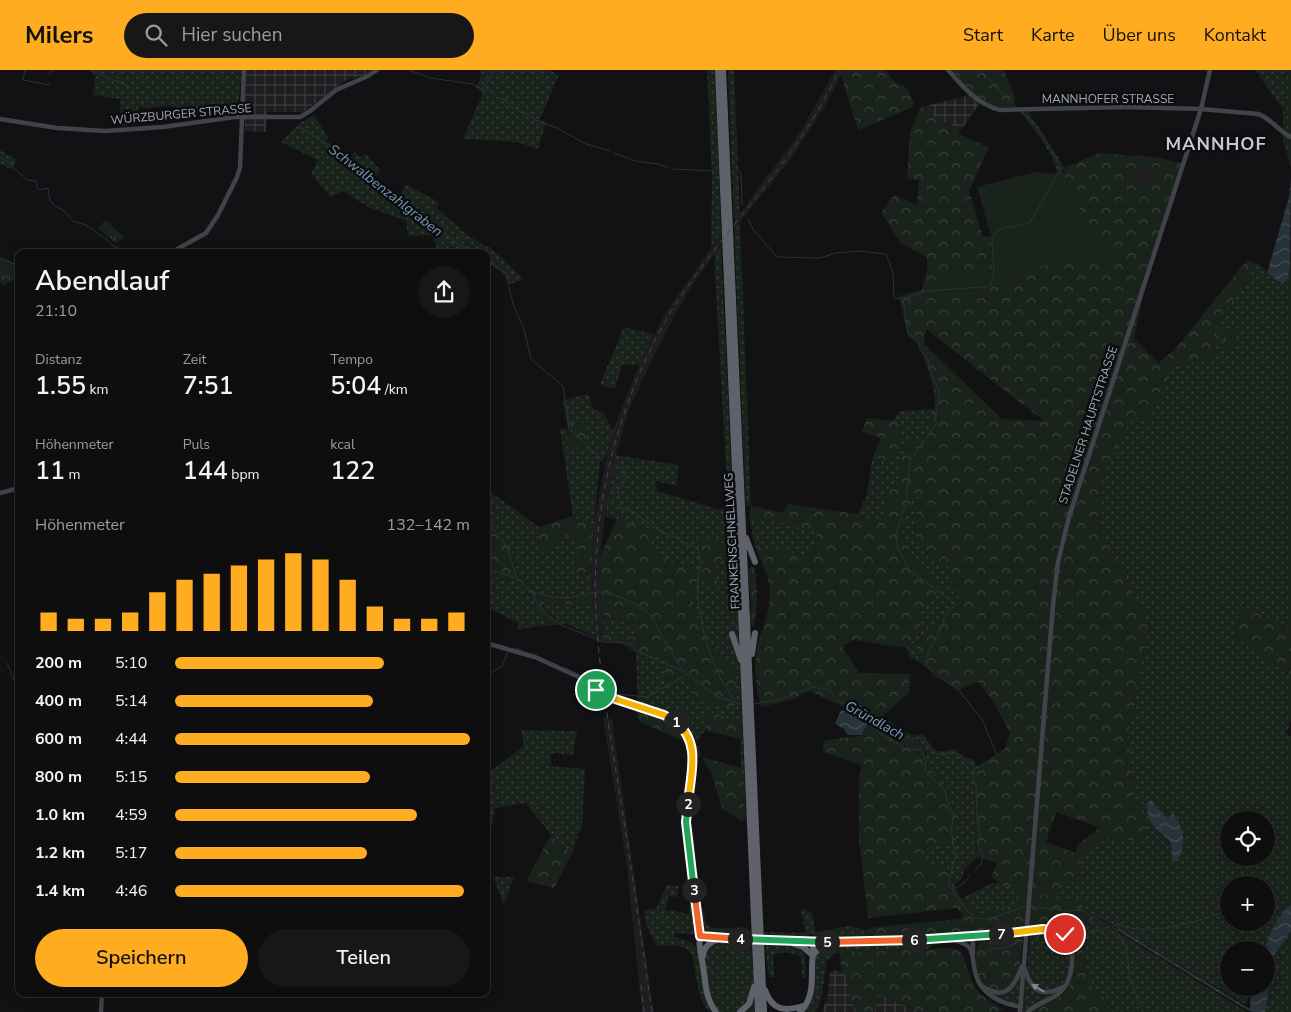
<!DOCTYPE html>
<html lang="de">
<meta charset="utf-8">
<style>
:root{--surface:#0e0e0f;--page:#171718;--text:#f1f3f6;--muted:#9b9c9e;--line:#2e2e2f;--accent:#ffac20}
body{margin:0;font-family:"Nunito Sans",sans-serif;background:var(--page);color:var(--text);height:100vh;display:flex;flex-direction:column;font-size:19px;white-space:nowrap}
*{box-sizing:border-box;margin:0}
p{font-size:16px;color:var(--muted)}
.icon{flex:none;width:28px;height:28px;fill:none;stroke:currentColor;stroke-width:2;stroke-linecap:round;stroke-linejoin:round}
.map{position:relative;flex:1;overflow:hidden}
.details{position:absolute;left:15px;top:179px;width:475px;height:748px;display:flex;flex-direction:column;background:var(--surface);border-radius:10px;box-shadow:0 2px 12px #0003,0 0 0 1px var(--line)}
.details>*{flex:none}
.buttons{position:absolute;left:1220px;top:741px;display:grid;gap:10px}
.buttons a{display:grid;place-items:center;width:55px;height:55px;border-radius:50%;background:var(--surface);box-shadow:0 2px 12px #0003,0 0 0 1px var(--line);font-size:25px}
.pin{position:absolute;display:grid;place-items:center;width:42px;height:42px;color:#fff;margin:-21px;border:2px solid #fff;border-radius:50%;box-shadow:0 1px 5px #0007}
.km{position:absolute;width:25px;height:25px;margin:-12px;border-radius:50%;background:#222;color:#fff;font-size:14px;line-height:25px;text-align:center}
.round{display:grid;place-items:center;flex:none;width:52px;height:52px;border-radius:26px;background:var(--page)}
.summary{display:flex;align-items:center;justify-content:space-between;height:85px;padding:0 20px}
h1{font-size:28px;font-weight:600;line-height:38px}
.metrics{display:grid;grid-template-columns:repeat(3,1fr);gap:8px;height:85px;padding:5px 20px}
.metrics div{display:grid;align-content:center}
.metrics b{font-size:25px;font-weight:600}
.metrics small{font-size:14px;font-weight:400}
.metrics p{font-size:14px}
.chart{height:140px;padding:10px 20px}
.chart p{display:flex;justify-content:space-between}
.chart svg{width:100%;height:90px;margin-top:5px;stroke:var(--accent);stroke-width:6}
.action{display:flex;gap:10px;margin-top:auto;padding:10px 20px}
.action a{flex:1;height:58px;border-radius:30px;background:var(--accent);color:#111;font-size:20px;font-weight:600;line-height:58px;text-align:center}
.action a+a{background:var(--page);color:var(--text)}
ul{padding:0 20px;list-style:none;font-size:16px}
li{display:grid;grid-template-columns:80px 60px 1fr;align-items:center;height:38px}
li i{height:12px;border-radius:6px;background:var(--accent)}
header{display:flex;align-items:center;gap:30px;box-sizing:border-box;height:70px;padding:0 25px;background:var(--accent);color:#111}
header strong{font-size:24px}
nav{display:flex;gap:28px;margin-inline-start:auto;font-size:18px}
.search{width:350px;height:45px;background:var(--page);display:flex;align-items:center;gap:12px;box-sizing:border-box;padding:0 18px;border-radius:28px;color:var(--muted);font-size:19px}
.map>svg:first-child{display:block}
</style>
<header>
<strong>Milers</strong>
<div class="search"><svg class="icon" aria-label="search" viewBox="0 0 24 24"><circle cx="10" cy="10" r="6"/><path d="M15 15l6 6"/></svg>Hier suchen</div>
<nav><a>Start</a><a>Karte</a><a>Über uns</a><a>Kontakt</a></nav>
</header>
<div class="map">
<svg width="1291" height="942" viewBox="0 0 1291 942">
<defs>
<pattern id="industrial-grid" width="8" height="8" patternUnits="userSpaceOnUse" patternTransform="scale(1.25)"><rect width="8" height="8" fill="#1e1e21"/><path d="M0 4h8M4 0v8" fill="none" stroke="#3c3c3f"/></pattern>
<pattern id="grass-dots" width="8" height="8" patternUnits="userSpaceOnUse" patternTransform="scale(1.25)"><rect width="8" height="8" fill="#1a231b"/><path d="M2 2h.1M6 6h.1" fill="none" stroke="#38403a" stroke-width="1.8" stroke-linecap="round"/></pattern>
<pattern id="forest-crowns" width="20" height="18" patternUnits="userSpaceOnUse" patternTransform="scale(1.25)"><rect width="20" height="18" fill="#1a231b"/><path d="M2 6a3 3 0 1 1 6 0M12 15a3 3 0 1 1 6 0" fill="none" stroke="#38403a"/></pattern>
<pattern id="park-tufts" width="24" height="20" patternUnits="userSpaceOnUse" patternTransform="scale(1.25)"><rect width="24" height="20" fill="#1a231b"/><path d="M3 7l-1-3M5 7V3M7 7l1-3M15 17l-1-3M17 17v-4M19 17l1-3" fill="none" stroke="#38403a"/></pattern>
<pattern id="water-waves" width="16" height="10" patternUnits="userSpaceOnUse" patternTransform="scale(1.25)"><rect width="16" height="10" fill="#283239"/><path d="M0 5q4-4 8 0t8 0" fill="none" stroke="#444d53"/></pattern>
</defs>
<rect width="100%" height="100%" fill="#121214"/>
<path fill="#1e1e21" d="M835,0H844L824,38L788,93L734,159V151L801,61Z
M1136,85L1161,88L1153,121L1132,108Z
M721,164V175L691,217L675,245L648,298L628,342L616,385L605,446L600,487L603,571L594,566L591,510L594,454L602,410L613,360L639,295L666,242Z
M603,648L612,649L654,942H642L627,797Z"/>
<path fill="url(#industrial-grid)" d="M246,0H373L365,5L346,10L303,42H267L266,62L245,61Z
M970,25L980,33L962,59L940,51L931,44L929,35Z
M844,900L856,942H822L827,929L830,901Z
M877,924L919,942H875Z"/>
<path fill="url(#grass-dots)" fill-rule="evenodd" d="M91,0H242L238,37L233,41L199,45L198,43L169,36L143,38L138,34L141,54L121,56L120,29L93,25L95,7Z
M481,0H549L559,5L540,49L546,53L538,79L517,72L463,69L483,23L476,17L480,10Z
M707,0H715L721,164L711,177L712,108Z
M728,0H734L740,144L734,151Z
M1255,0H1291V98L1283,71V39Z
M1028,41L1065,98L1057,102C1054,83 1032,58 1021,42Z
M314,45L328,67L326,71L351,87L355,82L360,87L366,84L381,101L370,110L401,127L405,114L439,132L436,138L470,167L492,179L524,209L508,215L505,204L486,192V182H471L465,179L464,182H461L452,177L439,180L437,182L434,165L408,166L406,151L368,137L343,121L330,127L311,103L318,90L281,72L300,53Z
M0,80L17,90L12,99L0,94Z
M740,152L751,436L746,435L734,159Z
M721,175L733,434V471L735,482L746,749H745L741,698L740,653L708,641L705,660L696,672L702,687L696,686L682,660L638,638L636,583H645L649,591L663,584L686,607L698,631L736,607L703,564L692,533L697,511L709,512L713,522L710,508L727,480L699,477L704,489L703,503L651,482L650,475L654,463L650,459L605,446L616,385L678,395L677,416L656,411L657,421L721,440L728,433L714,184Z
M1291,189V560L1240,534L1235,567L1291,606V652L1286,663L1291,667V834C1277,847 1270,862 1264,880H1229V918H1250L1246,935L1118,858L1082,839L1085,828L1053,832L1039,830L1043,825L1049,826L1078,808L1082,783L1105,767L1131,770L1147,752L1134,731L1128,667L1149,555L1099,456L1104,399L1133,345L1149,351L1175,296L1212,288L1219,250L1258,194L1280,212L1290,199ZM1151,730L1162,744L1168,748L1174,792L1172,791L1171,773L1159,763ZM1229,750H1266V788H1229ZM1229,815H1266V852H1229Z
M624,257L654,264L639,295H622L615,319L600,314Z
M588,324L593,338L604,344L613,360L606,388L600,391L594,454L588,456L573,446L560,358L567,359L568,369L574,354L567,352L563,330Z
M936,339L930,360L917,382L914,380L899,393L900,408L886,422L883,449L856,447L867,425L872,389L889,390L893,389L902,365V362L898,356L899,352L892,351L900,341Z
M486,419L539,457L538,486L552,474L574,462C579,475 579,489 575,502L586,501L591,510L592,519C575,538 532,528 520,507C514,499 515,486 510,477C505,466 488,453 486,442C485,435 486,426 486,419Z
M913,426L918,427L915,461L920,477L953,501L952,514L962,526L932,562L917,573L919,592L910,588L907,578L921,554L918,543L940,520L908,485L901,458Z
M749,447L817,461L816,472L810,486L755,476Z
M486,503L509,511L516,509L532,526L540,544L552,555L532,557L518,560V553L486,537Z
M540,531L567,535L592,532L594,566L566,554L558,555L555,548Z
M602,542L605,548L638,555L635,568L603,563Z
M893,655L913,666L923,664C934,679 934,685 954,679L965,688L973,689L978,697L974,707V715L977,787L964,799L962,808L955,815L946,796L928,798L915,781L958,739L949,731L948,718L926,694L927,684Z
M521,660L577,661L573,685L551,683V696L585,699L582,755L572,783L560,776L526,733L495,738L486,789V714L488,713L487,704L524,676Z
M493,807H514L504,834Z
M992,813L1019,819L1023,828L1022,832L978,845L961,829Z
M667,815L679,816L677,827L668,826L666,841L670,842V840L689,844L690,828L700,830L706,853L711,858L748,859L749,866L745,867L674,863L675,867C681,869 688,870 693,874C703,884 700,924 711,942C698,936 695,898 692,885C685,872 669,876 656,876L645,851L644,840L656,839Z
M801,838L812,843L815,860L818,862L848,856L866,860L861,869H818L811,863L805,869L764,867V862L805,863Z
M1093,847L1247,942H1109L1103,925L1091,916L1083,880L1085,861Z
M1291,861V942H1265L1273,887Z
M1036,862L1061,863L1070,871C1070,882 1072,895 1068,906C1060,924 1036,925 1029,906C1025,895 1029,879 1030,867V864Z
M723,870L751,873L755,942H718L711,931L704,889L709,875Z
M938,872L927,879L835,883L827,891L821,931L815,942H804C818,930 812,898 817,881L828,875Z
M765,873H770L798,879L805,885L806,907L802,908L801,887C791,882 784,881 773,885L774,907L769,908Z
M1021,904L1019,935L1003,932L992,924C1007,925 1016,918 1021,904Z
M1025,907C1032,920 1045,927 1059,921L1027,942H1022Z"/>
<path fill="url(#forest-crowns)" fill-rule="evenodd" d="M844,0H885L895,12L907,18L914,33L913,37L858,60L841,5Z
M948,0H1004L1015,28L1014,37C1001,39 986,37 975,30Z
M929,35C933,52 947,54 962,59L958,64L989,77L969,121L983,167L991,166L993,203L937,206L936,222C953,221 973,223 990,218C1007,213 1023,203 1040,196C1065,187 1091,188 1117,193V185L1105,180L1103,171L1085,150L1064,105L1065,98L1099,83L1161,88L1184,94L1148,204L1134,269L1159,293L1177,277L1247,190L1258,194L1219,250L1212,288L1175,296L1149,352L1133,346L1104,399L1099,456L1149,555L1128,667L1134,731L1147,752L1143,767L1131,770L1105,767L1082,783L1078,808L1049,826L1043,825L1039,830L1053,832L1085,828L1082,839L1093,847L1085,861L1083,880L1091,916L1103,925L1109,942H1033L1034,939C1044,933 1057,931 1065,922C1074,912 1079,864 1071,854L937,866L861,869L866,860L875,857L960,849L964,845L956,838L868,848L859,770V711L861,695L822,681L825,670L860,666L871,649L809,621L791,630L761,637C756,618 753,600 757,580C760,562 770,543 770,524C770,506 760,492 755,476L810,486L816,472L817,461L749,447L751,436L783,443L788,434L857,444V447L883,449L886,422L900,408L899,393L910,367H915L914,380L917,382C945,333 936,324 919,274L908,266L899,226L922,220L927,200V187L901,173L881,143L894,125L917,135L919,110L907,109L910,62L921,37ZM1160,91L1157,106H1154L1152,111L1142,113L1134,107V102L1140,96L1157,99ZM926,259L1044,351L1002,349L924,274ZM913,426L918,427L915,461L920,477L953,501L952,514L962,526L932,562L917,573L919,592L958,620L978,612L993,631L1010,663L1005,679L978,697L974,707L977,787L997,793L991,807L997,811L996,814L1019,819L1023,828L1022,832L978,845L961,829L946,796L928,798L916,782L955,770L958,739L949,731L948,718L926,694L927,685L883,645L909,623L910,604L859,603L842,576L852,570L907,578L921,554L918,543L940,520L908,485L901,458ZM1056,742L1098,757L1096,761L1079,773L1075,783L1046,772Z
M0,187L19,195V207L4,215L0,211Z
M867,348L899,352L898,356L902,362V365L893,389L889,390L872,389L881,368L862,362Z
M579,349L587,357L585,373L576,379C567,371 568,363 567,352L574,354Z
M486,444C494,455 506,466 511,479C514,487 515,500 520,508C534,528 574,539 592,519V532L567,535L541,531L558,555H552L540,544L532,526L516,509L509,511L486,503Z
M573,446L588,456L594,454L591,510L586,501L581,505L575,502C579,490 579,475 574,462L552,474L538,487L539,457Z
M617,449L650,459L654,463L650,475L652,482L703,502C704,490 699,480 700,468L727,474V480L710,508L718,511L717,522H713L709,512L697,511L692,533L703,564L736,607V630L734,636L712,635L698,631L686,607L679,600L677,612L670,616L665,611V601L671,592L663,584L649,591L645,583H636L623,574L603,571V563L635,567L638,556L605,547L602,542L600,487Z
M752,496L754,497C759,519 757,534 754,556H749L751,535L748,499Z
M1240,534L1291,560V606L1235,567Z
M638,638C664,647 676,647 689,673L644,654L637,648Z
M708,641L740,653V669L705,660Z
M702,687L741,698L745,749L741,751L722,738L711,702Z
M551,765L560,776L572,783L554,818L526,811Z
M1023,865C1021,879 1022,897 1015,910C1007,923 988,924 980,910C975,902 973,877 981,871C992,863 1011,866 1023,865Z
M951,878L958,880L962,884C975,918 970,920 1004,940L995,942H919L877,924L875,942H856L844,900H841L840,883Z"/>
<path fill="url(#park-tufts)" d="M105,150L124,167L116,173L99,158Z
M1222,257L1240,261L1234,273L1226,281L1223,274Z"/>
<path fill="#1a231b" d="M1063,99L1064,105L1085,150L1103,171L1105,180L1117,185V193C1091,188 1067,187 1042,196C1024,201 1007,214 989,218C972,222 953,221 936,222L937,206L992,203L991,166L977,117L1036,102L1052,104Z"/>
<path fill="url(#water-waves)" d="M1291,108L1290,199L1286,212H1280L1267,203L1289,127Z
M841,640L856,643L870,650L861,665H848L844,659L835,654Z
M1151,730L1162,744L1168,748L1173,744C1185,761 1186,772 1178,791H1172L1171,773C1157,758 1147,756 1147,733Z
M1291,834V861L1273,887L1265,942H1252L1242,937L1117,860L1118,858L1250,939L1251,918H1266V880H1264C1270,862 1277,847 1291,834Z"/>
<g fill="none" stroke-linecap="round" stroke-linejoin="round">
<path stroke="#283239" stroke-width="1" d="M25,0L23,10L50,15
M90,0L132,18
M409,0L430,8L473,14L483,20L492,22L499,28L506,30L512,38H516L523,44L528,43L535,50L557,58L586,74L610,81
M980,0L1016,37
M49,4L52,0
M483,20C485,12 491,9 494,0
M299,57L349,87L372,111L401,129L441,159L456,173L473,182
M614,83L635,91L658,94L669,98
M0,88L7,91L27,110L36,111L37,118L39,120L48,118L50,131L55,136L64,141L73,151L86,155L110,172L113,176L123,180V182
M672,99L713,101
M739,100L741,103L742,135
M748,149L753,159L776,186L778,187L820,188L835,183L861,181L886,184L893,202L894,228L902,229
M0,188L19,196
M486,190L506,204L509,213
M509,217L513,234L524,259L531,289L563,316L569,358L605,393
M619,396L624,399L626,408L618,421C620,427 619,434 622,439L634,442L651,456L696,478L699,482C702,497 696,514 698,529C702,565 714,605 737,633
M486,449L507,477L517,508L532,522L537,534L546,545L561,555L604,572H622L631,574L637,581L683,601L718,627L741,634
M486,499L516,508
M534,522C545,525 556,529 568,528C579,526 590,522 602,522C614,523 641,535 650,545C656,551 657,558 661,565C667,577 676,589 683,601
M516,578L522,580
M7,593L19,622
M565,598L586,608L601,621
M486,606L502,596L507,583
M618,624L647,627L688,604
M754,634L778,630L813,617L830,620L835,629L869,645L912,670L917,668H923L934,683L942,685L953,682L960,685L975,698L973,706L976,716L977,748L980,765L978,774L983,787L981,794L975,800
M869,654L877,661L907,680L921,679L926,691L925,701L945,720L947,731L954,745L951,761L956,784L948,814L967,841L976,848L989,849L1024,837L1056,839L1063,841L1082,840L1117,860
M975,699L997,685L982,649L974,640L958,619L935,605L925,594L927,585L943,554L944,548L956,534L910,501L899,481L895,466L906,433L910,391L937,353L935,351L940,324L931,303L928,290L920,279L918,271L908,263L903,229L921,222L980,217L987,218L991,215L994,204L992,168C998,153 1019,159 1030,152L1061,99C1051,79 1039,56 1021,41
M953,819L963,814L970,806
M1211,846L1229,841
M1255,852L1254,856L1259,860
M1113,856L1119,854C1144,866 1183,855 1209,847
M1115,859L1126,875L1130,909L1143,942
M1035,870L1039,871L1042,877L1055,882L1064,879
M1081,877L1089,861L1101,860L1109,856
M981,885L986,884C993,875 997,880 1006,877C1010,876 1015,873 1019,872"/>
<path stroke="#41434a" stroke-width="4.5" d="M948,0C963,17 977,34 1000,40L1126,37L1201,39L1258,44C1271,48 1278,61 1291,67
M0,49L57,58L105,61L163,57L235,47H300L310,41L336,20L368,6L377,0
M172,182L206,163L218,145L237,107L240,98L244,0
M0,423L19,418
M486,573L535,587L583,609L599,623L665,645L682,658L689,670L692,680L693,693L686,752L700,866C738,868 776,872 814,872C898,872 981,866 1065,856H1070C1075,864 1072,871 1072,880C1073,898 1071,919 1052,928C1044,932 1035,935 1028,942
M1047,860L1065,864L1072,875
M971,866L973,873V884
M950,869C956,871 964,872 969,877C973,882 973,890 974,896C977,922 997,933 1021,937
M1025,899C1031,922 1044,928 1065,916
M983,917C1006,931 1015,916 1022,896
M101,942L102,922
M1020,942L1053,535L1058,492L1069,447L1201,39L1210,0"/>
<path stroke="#5f626b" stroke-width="6" d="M718,0L758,942
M723,0L764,942
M746,468L755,492
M731,493L735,468
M732,564L741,590
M752,584L755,563
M700,866C698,875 701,882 702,891C706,909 704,927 716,942
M784,871L803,877L810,883
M814,884L821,876L830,872
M703,886C704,875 712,871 722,868
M765,920C772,940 784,942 803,936
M740,942L749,934L754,917
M800,942C813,929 812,913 812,896C812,887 815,880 812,872"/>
<path stroke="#46484f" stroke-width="1" stroke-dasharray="6 5" stroke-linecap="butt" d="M641,915L644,942
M652,942C641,868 631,794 619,720C610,662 599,603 596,544C591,445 614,346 661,259C712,167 796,97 839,0"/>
</g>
<defs><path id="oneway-solid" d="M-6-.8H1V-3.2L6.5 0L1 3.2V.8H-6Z" transform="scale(1.25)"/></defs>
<use fill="#808590" href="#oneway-solid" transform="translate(1038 918) rotate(-148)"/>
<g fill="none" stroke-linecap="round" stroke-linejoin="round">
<g stroke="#fff" stroke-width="10">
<path id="split-1" d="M596,620L603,625L664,645L676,652"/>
</g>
<g stroke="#fff" stroke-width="10">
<path id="split-2" d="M676,652C702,673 690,705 688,734"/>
</g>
<g stroke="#fff" stroke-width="10">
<path id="split-3" d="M688,734L686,752L694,820"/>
</g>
<g stroke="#fff" stroke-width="10">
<path id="split-4" d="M694,820L700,866L740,869"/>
</g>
<g stroke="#fff" stroke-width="10">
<path id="split-5" d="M740,869L827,872"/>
</g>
<g stroke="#fff" stroke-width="10">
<path id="split-6" d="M827,872L914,870"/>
</g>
<g stroke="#fff" stroke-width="10">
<path id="split-7" d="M914,870L1001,864"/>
</g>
<g stroke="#fff" stroke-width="10">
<path id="split-8" d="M1001,864L1043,859L1065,864"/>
</g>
<use href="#split-1" stroke="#f5b400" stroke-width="6"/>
<use href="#split-2" stroke="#f5b400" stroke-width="6"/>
<use href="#split-3" stroke="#22a559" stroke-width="6"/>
<use href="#split-4" stroke="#f0652b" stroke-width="6"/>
<use href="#split-5" stroke="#22a559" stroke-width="6"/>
<use href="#split-6" stroke="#f0652b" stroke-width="6"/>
<use href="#split-7" stroke="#22a559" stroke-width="6"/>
<use href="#split-8" stroke="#f5b400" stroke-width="6"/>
</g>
<g text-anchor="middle" stroke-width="5" stroke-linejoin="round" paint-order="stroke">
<g font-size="12" fill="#a2a9b6" stroke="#0d0d0f">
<text x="1108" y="33">MANNHOFER STRASSE</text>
<text transform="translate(181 44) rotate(-5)" y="4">WÜRZBURGER STRASSE</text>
<text transform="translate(1088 355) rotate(-72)" y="4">STADELNER HAUPTSTRASSE</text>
<text transform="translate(732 471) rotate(-93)" y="4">FRANKENSCHNELLWEG</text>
</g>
<g font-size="14" font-style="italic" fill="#759ab5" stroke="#0d0d0f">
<text transform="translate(386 120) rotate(38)" y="5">Schwalbenzahlgraben</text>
<text transform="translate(875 650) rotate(29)" y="5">Gründlach</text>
</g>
<g font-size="18" font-weight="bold" letter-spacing="1" fill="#c4c8d2" stroke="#0d0d0f">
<text x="1216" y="80">MANNHOF</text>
</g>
</g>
</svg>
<div class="buttons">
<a><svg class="icon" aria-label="locate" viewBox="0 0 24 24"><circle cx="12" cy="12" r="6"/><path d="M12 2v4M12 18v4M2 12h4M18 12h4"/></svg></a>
<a>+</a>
<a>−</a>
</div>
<div class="pin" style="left:596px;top:620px;background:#1e9e55"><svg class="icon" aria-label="arrive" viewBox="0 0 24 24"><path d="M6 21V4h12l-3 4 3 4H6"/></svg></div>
<div class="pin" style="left:1065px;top:864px;background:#d93025"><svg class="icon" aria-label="check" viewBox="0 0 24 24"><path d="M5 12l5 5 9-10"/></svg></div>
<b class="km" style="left:676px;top:652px">1</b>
<b class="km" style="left:688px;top:734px">2</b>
<b class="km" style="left:694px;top:820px">3</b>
<b class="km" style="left:740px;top:869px">4</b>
<b class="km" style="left:827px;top:872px">5</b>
<b class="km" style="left:914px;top:870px">6</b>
<b class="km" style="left:1001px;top:864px">7</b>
<section class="details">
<div class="summary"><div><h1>Abendlauf</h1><p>21:10</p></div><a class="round"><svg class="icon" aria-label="share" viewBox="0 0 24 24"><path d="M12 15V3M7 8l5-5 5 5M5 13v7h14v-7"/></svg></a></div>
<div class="metrics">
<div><p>Distanz</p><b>1.55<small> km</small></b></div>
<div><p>Zeit</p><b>7:51</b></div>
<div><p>Tempo</p><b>5:04<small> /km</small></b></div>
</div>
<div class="metrics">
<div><p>Höhenmeter</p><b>11<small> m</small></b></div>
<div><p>Puls</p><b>144<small> bpm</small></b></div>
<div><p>kcal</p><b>122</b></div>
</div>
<div class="chart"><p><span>Höhenmeter</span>132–142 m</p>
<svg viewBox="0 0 160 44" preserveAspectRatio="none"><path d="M5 44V35M15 44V38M25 44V38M35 44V35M45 44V25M55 44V19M65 44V16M75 44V12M85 44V9M95 44V6M105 44V9M115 44V19M125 44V32M135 44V38M145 44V38M155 44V35"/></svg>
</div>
<ul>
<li><b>200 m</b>5:10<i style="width:71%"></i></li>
<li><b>400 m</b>5:14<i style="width:67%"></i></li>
<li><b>600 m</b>4:44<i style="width:100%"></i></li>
<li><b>800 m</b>5:15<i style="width:66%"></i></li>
<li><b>1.0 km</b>4:59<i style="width:82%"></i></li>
<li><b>1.2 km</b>5:17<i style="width:65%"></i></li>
<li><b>1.4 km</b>4:46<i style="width:98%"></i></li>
</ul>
<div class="action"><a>Speichern</a><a>Teilen</a></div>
</section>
</div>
